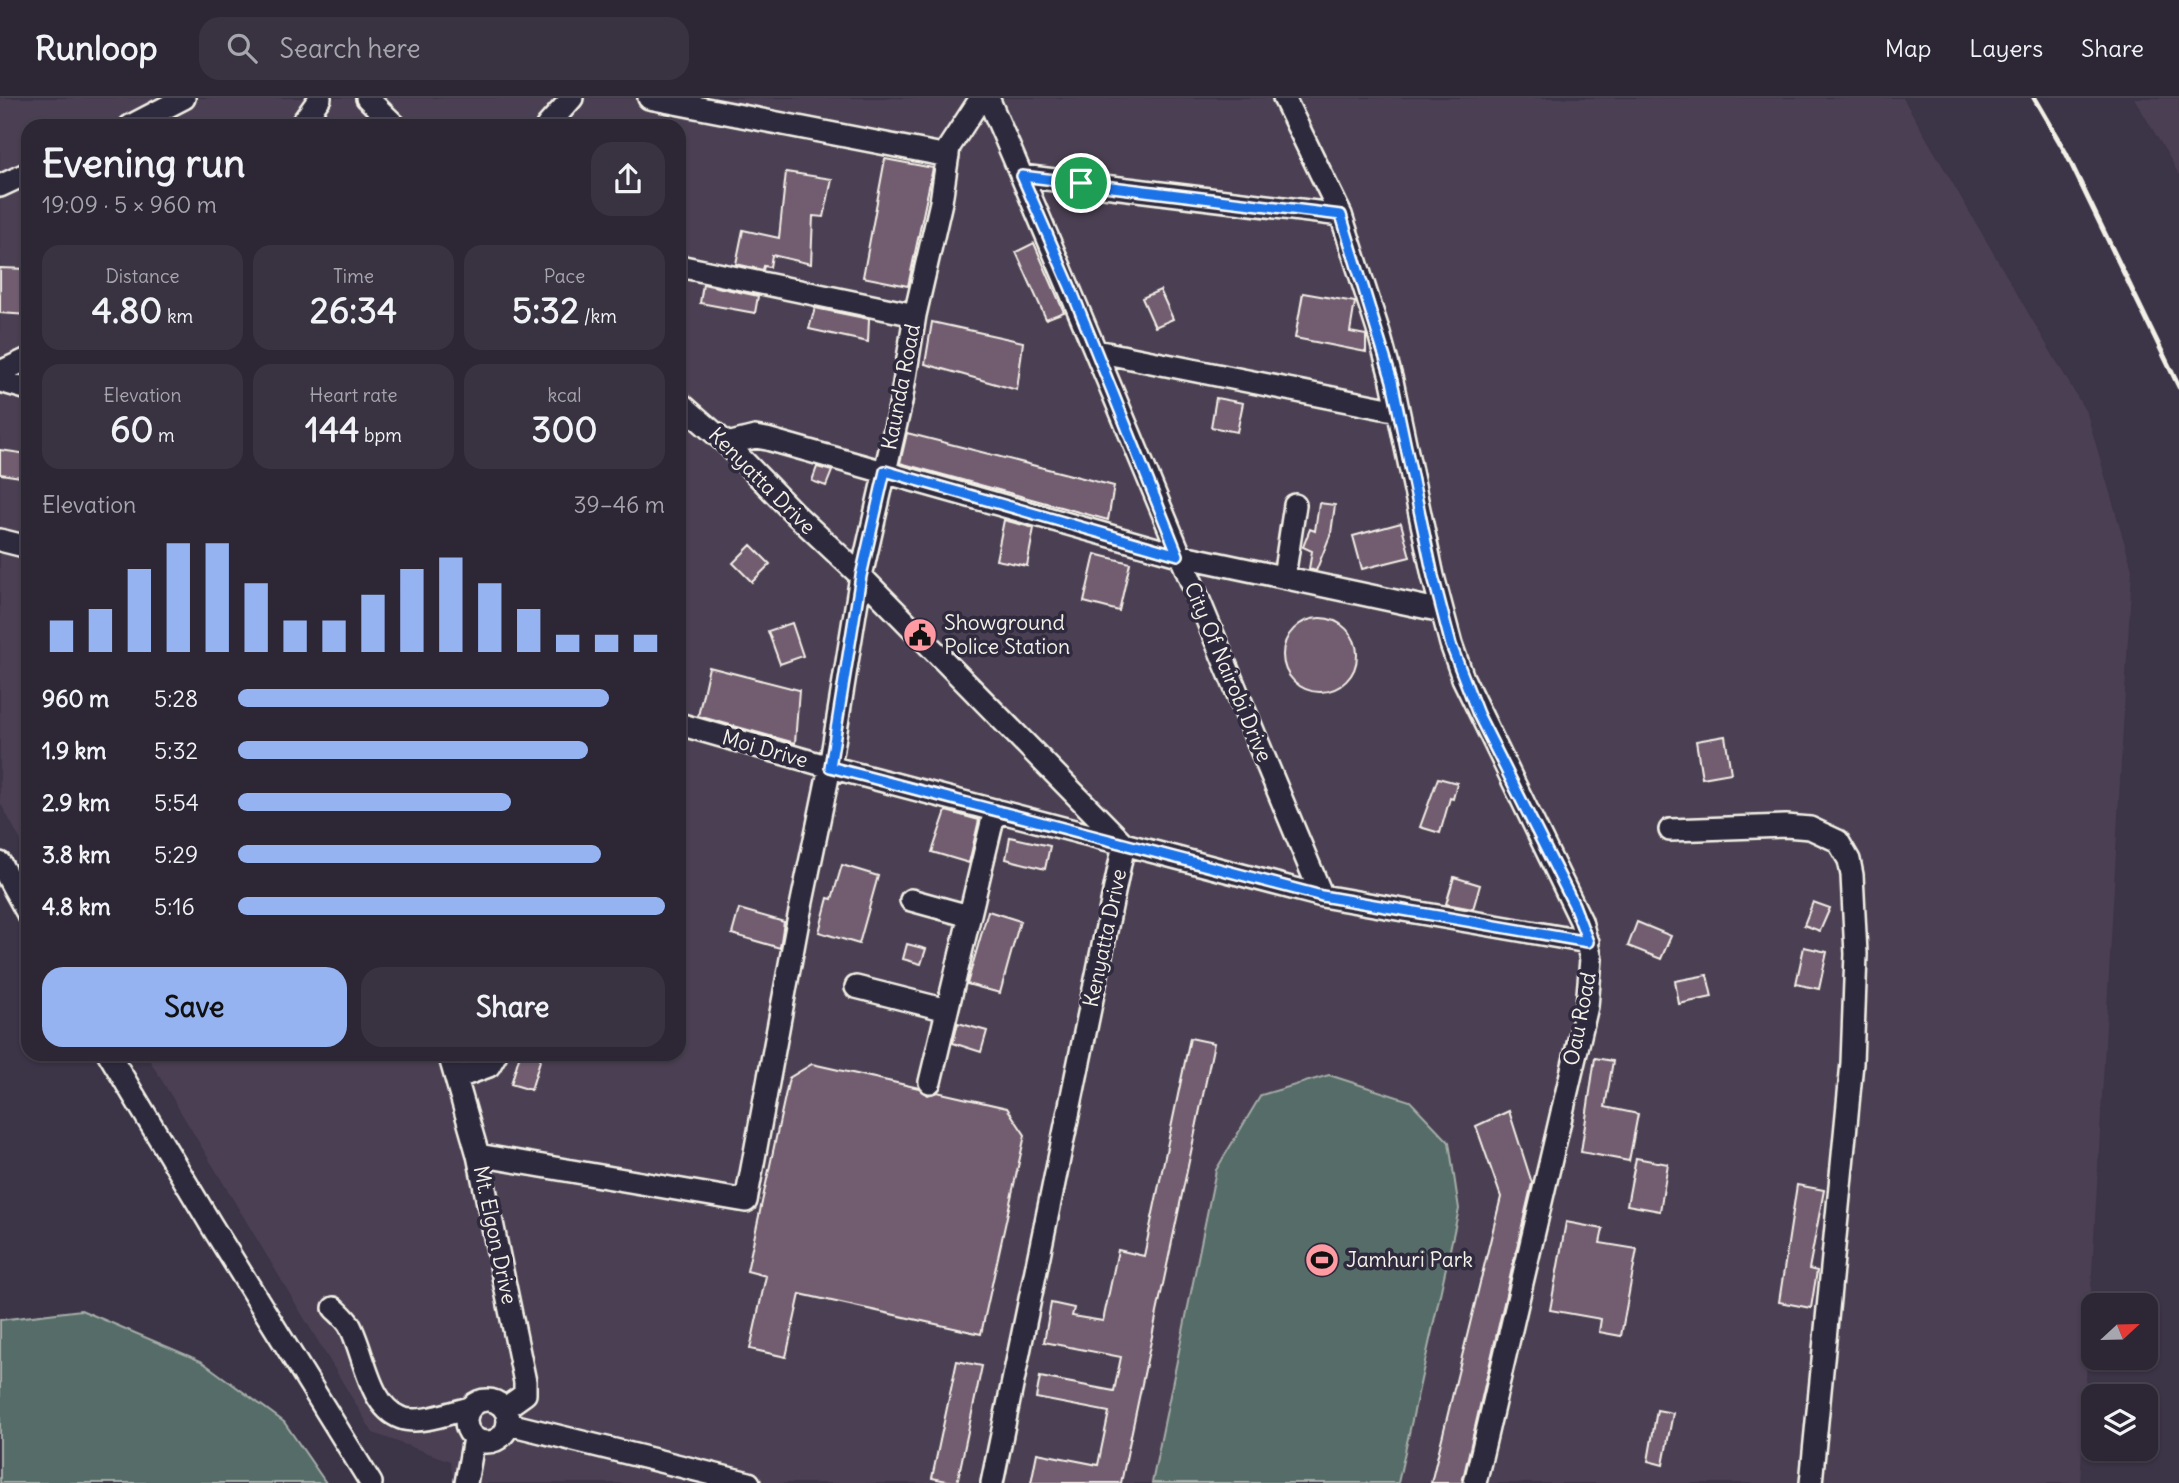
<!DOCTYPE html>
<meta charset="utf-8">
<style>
:root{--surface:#2d2735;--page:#393341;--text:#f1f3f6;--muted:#a7a5ad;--line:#484450;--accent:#95b2f1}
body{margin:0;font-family:Delius,sans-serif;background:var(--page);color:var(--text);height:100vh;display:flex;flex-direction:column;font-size:26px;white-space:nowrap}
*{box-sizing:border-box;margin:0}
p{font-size:23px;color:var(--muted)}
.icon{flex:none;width:38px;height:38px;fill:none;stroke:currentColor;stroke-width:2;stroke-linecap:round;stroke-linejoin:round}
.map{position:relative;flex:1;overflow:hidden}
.drawer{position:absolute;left:21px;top:21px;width:665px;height:942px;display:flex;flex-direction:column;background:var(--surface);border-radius:21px;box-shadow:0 2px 5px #0004,0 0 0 2px var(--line)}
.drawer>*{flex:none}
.needle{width:46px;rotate:68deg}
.fabs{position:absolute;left:2081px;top:1195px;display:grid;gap:14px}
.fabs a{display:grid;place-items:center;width:77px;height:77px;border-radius:14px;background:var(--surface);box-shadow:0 2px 5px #0004,0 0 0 2px var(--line);font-size:35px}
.pin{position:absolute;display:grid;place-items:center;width:60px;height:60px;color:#fff;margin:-30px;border:4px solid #fff;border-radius:50%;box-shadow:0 2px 7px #0007}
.round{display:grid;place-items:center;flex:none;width:74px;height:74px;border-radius:21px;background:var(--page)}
.overview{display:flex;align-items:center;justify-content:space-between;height:119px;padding:0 21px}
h1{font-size:38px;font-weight:800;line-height:52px}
.figures{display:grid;grid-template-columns:repeat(3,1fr);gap:10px;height:119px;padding:7px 21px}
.figures div{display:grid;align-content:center;border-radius:18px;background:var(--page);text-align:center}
.figures b{font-size:35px;font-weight:800}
.figures small{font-size:19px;font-weight:400}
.figures p{font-size:19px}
.chart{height:196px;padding:14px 21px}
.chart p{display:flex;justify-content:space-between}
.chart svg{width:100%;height:126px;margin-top:7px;stroke:var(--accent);stroke-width:6}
.action{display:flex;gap:14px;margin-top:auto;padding:14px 21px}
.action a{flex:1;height:80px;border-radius:21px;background:var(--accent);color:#111;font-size:28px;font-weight:800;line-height:80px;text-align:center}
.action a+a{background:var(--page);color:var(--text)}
ul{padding:0 21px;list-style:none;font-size:23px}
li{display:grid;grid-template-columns:112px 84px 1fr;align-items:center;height:52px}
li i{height:18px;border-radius:9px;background:var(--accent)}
header{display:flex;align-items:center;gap:42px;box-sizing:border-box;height:98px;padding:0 35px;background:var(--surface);border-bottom:2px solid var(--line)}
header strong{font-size:33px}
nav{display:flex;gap:38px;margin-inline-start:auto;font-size:24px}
.search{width:490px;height:63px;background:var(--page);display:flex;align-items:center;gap:18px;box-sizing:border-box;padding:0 24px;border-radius:21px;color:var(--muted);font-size:26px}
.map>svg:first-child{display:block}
</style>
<header>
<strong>Runloop</strong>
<div class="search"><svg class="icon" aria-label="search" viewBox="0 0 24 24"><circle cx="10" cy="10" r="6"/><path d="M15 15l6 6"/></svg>Search here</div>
<nav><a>Map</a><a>Layers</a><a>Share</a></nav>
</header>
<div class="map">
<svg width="2179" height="1385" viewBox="0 0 2179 1385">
<rect width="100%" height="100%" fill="#3c3447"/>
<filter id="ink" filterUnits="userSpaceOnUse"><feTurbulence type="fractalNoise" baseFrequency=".0143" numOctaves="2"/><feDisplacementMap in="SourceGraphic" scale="14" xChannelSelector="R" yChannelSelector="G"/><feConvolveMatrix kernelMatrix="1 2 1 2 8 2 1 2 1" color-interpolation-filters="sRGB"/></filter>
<g filter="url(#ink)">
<path fill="#4c4053" d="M0,0H1903L2087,316L2132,471L2080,1385H454L450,1363L373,1335L146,956H679V28H28V756L0,704Z
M2134,0H2179V77L2171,62Z"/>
<path fill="#566c67" stroke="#a5aea8" stroke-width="2" d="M1329,977L1410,1003L1449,1044L1459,1111L1398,1385H1152L1216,1072L1261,997Z
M81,1212L201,1263L284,1324L326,1385H0V1222Z"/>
<path fill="#715b6f" stroke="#f4f1e8" stroke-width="2" d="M885,61L933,70L908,188L863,179Z
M786,74L832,81L824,119L813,118L811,166L772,157L770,169L764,168L763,172L736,166L743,132L779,140Z
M1034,145L1064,214L1046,221L1016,154Z
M0,170L28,171V217L0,215Z
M703,186L758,198L755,215L700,205Z
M1160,192L1173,221L1155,229L1142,200Z
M1303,195L1355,204L1350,234L1366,237V254L1295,240Z
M815,210L869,221L868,244L809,231Z
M932,224L1023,244L1017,292L925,266Z
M1216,300L1243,305L1237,334L1211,329Z
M907,335L1114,388L1108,422L900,365Z
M0,352L28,356V380L0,376Z
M817,369L832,373L826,388L812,383Z
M1319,405L1335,407L1331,435L1316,473L1309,471L1312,453L1303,449L1310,431L1315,433Z
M1004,422L1034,430L1027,468L996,462Z
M1401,425L1410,459L1362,471L1353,438Z
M751,447L770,466L752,484L733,465Z
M1095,456L1130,465L1119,513L1084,504Z
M1283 557a37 37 0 1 1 74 0a37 37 0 1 1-74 0Z
M792,525L803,558L780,566L768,533Z
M709,569L799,592L795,645L698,618Z
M1725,638L1731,675L1702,680L1696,643Z
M1438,680L1457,685L1453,701L1450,700L1440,735L1420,729Z
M946,713L979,722L969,765L932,754Z
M1010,739L1050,748L1045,771L1006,761Z
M842,767L878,778L859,846L819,834L828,800L832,801Z
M1454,779L1480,787L1473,811L1446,806Z
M1813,804L1830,810L1820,833L1804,827Z
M739,811L784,824L780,850L732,836Z
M988,813L1020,823L1000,895L967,886Z
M1637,824L1671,838L1661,861L1628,848Z
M907,846L926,851L921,866L903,861Z
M1804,849L1827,854L1819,891L1796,886Z
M1707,877L1712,899L1679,906L1675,883Z
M958,925L987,933L981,954L953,945Z
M1190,940L1214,945L1121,1385H1031L1037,1355L1098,1367L1109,1314L1036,1300L1040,1279L1114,1293L1121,1259L1044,1244L1051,1205L1074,1210L1072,1218L1103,1223L1118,1152L1144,1158Z
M520,956H542L531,992L511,986Z
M1595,960L1613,963L1605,1009L1638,1016L1629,1063L1581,1054Z
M812,966L919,990L928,997L937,994L1007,1010L1025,1037L981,1236L800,1196L786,1259L750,1251L766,1178L747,1173L789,980Z
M1509,1013L1532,1085L1462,1385H1431L1501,1099L1476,1028Z
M1636,1060L1668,1066L1660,1113L1627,1107Z
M1797,1087L1824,1092L1809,1171L1817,1173L1811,1210L1779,1204Z
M1566,1124L1603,1131L1600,1145L1637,1151L1621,1238L1599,1234L1601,1221L1550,1212Z
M957,1263L982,1268L957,1385L932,1380Z
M1657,1312L1673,1315L1663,1367L1648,1363Z"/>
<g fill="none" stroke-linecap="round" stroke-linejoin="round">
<g stroke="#f4f1e8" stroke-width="26">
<path id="minor" d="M367,0L396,28
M649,0L948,58
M988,0C1103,265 1210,532 1322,798
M1284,0L1341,117L1379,235L1392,283L1433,478L1451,546L1463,580L1581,823L1591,861L1587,908L1475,1385
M130,28L184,0
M300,28L320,0
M547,28L572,0
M1022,78L1341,117
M0,88L28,75
M679,168L915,217
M1096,253L1398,313
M0,274L28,261
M0,283L28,291
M679,304L727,346L796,417L861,478L1124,746L992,1385
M727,346L755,339L767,341L1178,457L1442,513
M0,442L28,449
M1284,479L1295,407
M679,626L830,669L1322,798L1588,844
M1670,732L1786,728L1810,730L1838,743L1849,762L1852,777L1856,856L1852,965L1811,1385
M0,765L28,816
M911,802L969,818
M856,889L947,912
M109,956L210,1125L371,1385
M449,956L478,1057L525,1284V1296L504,1311
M456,980L489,968L496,956
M930,984L995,712
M478,1057L746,1103L798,823L830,669L861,478L901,304L915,217L941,104L949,49L981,0
M334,1210C339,1215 345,1220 349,1226C364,1252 368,1308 401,1320C420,1327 451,1314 470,1310
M466 1323a21 21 0 1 1 42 0a21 21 0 1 1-42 0Z
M509,1326L749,1385
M466,1385L474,1340"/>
</g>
<use href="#minor" stroke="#2f2a3d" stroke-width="21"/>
<path stroke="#f4f1e8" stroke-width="5" d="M2034,0L2066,55L2179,289"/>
</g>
</g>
<g fill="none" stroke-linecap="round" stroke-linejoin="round" filter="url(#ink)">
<g stroke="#fff" stroke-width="14">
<path id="route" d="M1022,78L1341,117L1392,283L1433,478L1451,547L1478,616L1574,807L1588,844L1322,798L830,669L861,478L885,373L1178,457L1071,191Z"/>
</g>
<use href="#route" stroke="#1a73e8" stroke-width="9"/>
</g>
<defs>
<g id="civic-disc" transform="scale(1.75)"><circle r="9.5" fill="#ff9aa2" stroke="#2f2a3d"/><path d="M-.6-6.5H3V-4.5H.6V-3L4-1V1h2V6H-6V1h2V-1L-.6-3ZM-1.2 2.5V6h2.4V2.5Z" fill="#111"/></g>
<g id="stadium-disc" transform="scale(1.75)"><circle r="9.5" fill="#ff9aa2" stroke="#2f2a3d"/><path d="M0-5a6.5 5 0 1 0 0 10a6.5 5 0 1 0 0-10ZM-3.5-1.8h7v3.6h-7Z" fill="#111"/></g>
</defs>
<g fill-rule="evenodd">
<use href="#civic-disc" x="920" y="537"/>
<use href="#stadium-disc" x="1322" y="1162"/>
</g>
<g text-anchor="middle" stroke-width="7" stroke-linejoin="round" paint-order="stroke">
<g font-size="21" fill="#f4f1e8" stroke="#2f2a3d">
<text transform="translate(901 289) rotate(-79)" y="7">Kaunda Road</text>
<text transform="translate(762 383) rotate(45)" y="7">Kenyatta Drive</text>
<text transform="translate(1228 574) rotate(67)" y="7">City Of Nairobi Drive</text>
<text transform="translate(765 651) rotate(16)" y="7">Moi Drive</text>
<text transform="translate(1105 840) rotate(-78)" y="7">Kenyatta Drive</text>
<text transform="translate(1580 921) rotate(-79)" y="7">Oau Road</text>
<text transform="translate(495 1137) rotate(78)" y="7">Mt. Elgon Drive</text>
</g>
<g font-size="21" fill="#f4f1e8" stroke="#2f2a3d" text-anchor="start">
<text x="944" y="532">Showground<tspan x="944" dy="24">Police Station</tspan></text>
<text x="1346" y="1169">Jamhuri Park</text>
</g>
</g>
</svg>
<div class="fabs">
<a><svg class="needle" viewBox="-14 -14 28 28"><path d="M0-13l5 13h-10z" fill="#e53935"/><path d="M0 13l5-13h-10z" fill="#a7a5ad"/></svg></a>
<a><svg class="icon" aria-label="layers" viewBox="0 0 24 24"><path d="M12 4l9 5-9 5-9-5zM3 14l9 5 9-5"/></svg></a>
</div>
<div class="pin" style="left:1081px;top:85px;background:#1e9e55"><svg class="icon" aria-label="arrive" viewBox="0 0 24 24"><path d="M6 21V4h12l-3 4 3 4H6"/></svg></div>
<section class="drawer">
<div class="overview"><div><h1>Evening run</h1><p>19:09 · 5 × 960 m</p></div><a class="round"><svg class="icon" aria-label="share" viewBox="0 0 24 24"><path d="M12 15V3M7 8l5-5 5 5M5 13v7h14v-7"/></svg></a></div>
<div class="figures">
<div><p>Distance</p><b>4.80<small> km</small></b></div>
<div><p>Time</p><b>26:34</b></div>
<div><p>Pace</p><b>5:32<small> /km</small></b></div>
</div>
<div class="figures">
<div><p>Elevation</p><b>60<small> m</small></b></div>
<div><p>Heart rate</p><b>144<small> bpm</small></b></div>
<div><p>kcal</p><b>300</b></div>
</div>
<div class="chart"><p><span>Elevation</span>39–46 m</p>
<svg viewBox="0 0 160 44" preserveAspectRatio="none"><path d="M5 44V33M15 44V29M25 44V15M35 44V6M45 44V6M55 44V20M65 44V33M75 44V33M85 44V24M95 44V15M105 44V11M115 44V20M125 44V29M135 44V38M145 44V38M155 44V38"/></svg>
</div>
<ul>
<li><b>960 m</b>5:28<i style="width:87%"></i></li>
<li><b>1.9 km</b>5:32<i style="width:82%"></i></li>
<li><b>2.9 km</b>5:54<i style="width:64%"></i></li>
<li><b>3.8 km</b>5:29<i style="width:85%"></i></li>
<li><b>4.8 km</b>5:16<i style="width:100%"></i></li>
</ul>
<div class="action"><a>Save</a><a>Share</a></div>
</section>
</div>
